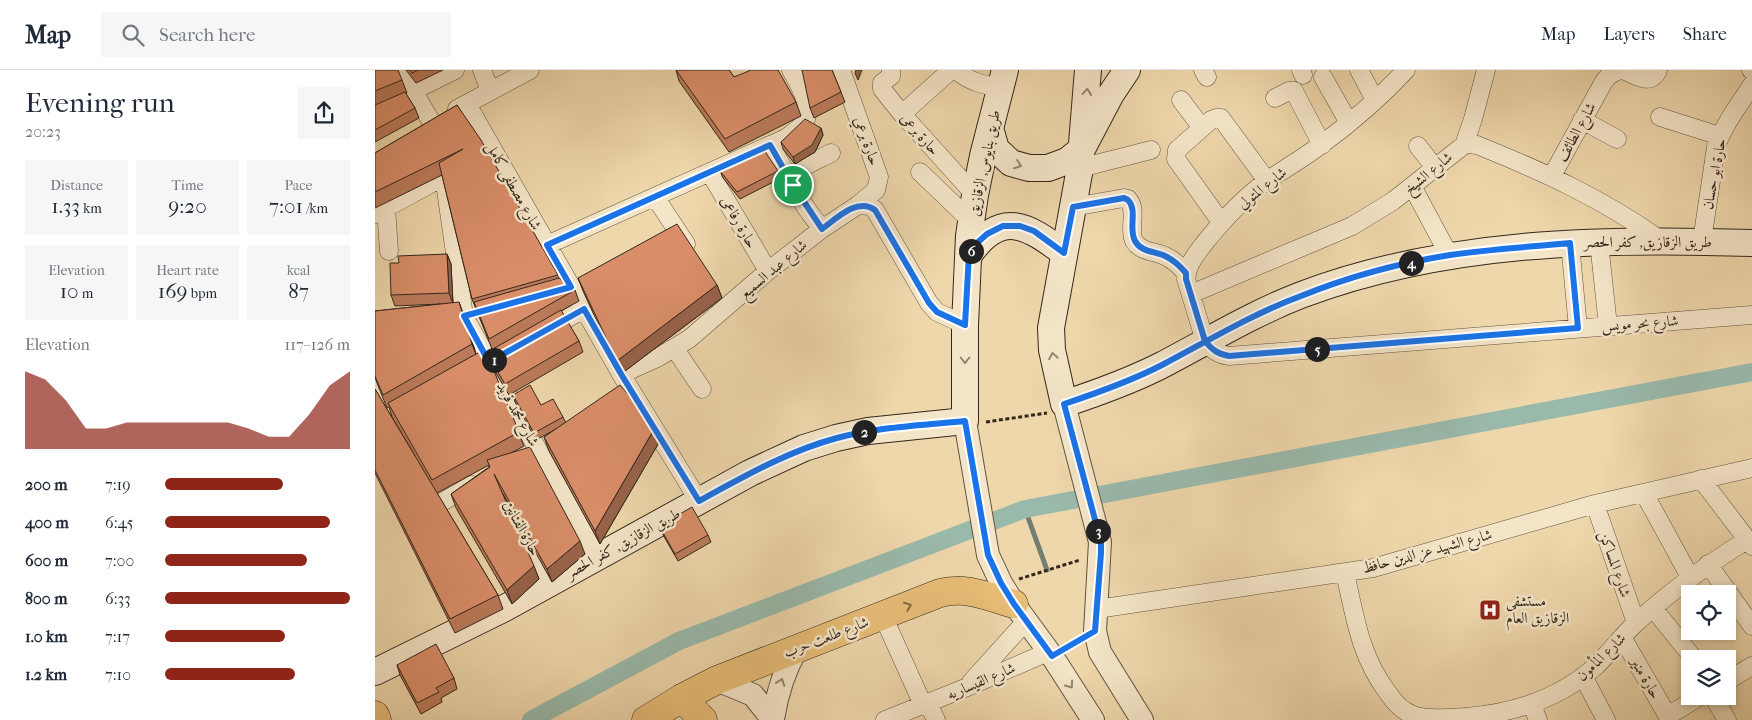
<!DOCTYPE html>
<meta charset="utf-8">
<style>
:root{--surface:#fff;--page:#f6f6f7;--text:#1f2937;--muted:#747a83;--line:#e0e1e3;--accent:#8f2418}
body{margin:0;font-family:"IM FELL French Canon",Amiri,serif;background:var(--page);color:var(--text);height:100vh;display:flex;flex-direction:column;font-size:19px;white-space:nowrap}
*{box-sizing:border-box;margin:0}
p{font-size:16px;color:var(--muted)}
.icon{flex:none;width:28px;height:28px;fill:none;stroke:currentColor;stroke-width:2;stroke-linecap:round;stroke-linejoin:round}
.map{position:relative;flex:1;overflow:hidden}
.drawer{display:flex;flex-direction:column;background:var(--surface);width:375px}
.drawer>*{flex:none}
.fabs{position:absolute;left:1306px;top:515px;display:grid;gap:10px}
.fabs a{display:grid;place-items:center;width:55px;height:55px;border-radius:0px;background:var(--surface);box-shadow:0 2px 8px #0003;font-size:25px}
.pin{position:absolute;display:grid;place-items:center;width:42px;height:42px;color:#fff;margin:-21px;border:2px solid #fff;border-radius:50%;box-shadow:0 1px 5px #0007}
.km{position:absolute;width:25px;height:25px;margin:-12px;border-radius:50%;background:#222;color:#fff;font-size:14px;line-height:25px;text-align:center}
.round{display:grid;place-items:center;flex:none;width:52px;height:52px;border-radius:0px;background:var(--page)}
.summary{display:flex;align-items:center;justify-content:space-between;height:85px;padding:0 25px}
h1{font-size:28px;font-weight:600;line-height:38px}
.metrics{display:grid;grid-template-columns:repeat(3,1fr);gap:8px;height:85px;padding:5px 25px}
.metrics div{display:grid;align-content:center;border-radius:0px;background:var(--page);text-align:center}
.metrics b{font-size:21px;font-weight:600}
.metrics small{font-size:14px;font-weight:400}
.metrics p{font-size:14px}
.chart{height:140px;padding:10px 25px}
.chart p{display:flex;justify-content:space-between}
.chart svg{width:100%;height:90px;margin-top:5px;fill:var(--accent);opacity:.7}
ul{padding:0 25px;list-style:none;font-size:16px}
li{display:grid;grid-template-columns:80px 60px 1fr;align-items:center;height:38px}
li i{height:12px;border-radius:6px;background:var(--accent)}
header{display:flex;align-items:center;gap:30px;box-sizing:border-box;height:70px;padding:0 25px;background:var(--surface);border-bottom:1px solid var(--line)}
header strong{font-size:24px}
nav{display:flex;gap:28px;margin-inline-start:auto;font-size:18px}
.search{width:350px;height:45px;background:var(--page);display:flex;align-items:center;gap:12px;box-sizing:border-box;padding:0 18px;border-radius:0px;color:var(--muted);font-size:19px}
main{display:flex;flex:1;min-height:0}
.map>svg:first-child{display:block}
</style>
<header>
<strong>Map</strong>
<div class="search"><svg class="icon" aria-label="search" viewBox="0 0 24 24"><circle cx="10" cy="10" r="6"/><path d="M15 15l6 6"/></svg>Search here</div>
<nav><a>Map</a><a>Layers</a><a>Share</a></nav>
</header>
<main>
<section class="drawer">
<div class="summary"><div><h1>Evening run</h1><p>20:23</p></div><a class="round"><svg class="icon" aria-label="share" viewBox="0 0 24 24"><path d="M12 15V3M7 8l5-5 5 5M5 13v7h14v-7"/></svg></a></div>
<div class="metrics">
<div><p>Distance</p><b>1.33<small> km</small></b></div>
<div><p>Time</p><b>9:20</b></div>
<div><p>Pace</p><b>7:01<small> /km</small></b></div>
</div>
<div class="metrics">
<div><p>Elevation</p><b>10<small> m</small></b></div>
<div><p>Heart rate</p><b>169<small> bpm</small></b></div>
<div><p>kcal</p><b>87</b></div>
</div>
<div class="chart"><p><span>Elevation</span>117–126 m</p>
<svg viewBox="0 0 160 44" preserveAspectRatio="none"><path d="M0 44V6L10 10L20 20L30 34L40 34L50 31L60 31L70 31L80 31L90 31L100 31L110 34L120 38L130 38L140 27L150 13L160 6V44z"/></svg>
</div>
<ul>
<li><b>200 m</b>7:19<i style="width:64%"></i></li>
<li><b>400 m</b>6:45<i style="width:89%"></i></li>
<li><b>600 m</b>7:00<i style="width:77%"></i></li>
<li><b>800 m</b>6:33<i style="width:100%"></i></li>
<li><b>1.0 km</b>7:17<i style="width:65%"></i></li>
<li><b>1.2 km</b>7:10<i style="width:70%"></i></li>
</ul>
</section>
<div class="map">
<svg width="1377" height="650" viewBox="0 0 1377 650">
<rect width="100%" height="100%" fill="#eed7ab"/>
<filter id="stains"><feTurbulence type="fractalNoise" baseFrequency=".004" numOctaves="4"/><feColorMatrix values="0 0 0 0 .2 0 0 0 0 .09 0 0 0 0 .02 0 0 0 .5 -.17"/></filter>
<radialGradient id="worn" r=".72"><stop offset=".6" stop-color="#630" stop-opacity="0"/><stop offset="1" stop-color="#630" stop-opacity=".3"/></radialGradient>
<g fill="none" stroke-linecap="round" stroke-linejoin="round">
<path stroke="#717f72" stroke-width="5" d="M650,439L672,500"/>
<path stroke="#99b9ab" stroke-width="18" d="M156,650L304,571L650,439L1377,302"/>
<g stroke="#625340" stroke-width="19">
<path id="minor" d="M26,0L57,53
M107,0L115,21
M466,0L504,107L501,120L483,135
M516,0V6L507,13V19L527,44L600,125
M581,0C594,12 610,15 626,18
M828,0L832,7
M926,0L928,5
M984,0L1000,30
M1031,0C1006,27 977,52 947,74C930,87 911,98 893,110C868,128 847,151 828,175C820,186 812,195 811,209L830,271C837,280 843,284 854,286L1377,245
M1248,0C1260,5 1276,17 1283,0
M1376,0H1377
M948,7L974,53
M900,28L914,21H919L947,75
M806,30L827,58
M92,34L246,304L324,431
M82,39L155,0
M0,40L80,0
M527,44L576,0
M1285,47L1345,66
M1207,50L1242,69
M395,75L418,115
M1089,75L1098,49L1111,0
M1043,76L1060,98
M705,98L776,80
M545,102L596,151
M335,103L393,201
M69,106L89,246L222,487
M1177,106L1228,13C1233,5 1238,2 1247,0
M1037,116L1074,185
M280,127L311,174
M698,137L749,128L753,129C763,140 753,158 759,171C766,182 779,181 790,186C799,190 805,196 811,203
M11,138L14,181
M0,144L79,101
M846,152L801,89L802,80L836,50L841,48H846L892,111
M447,159C439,148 409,114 422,102C431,94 445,89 456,83
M1327,171L1341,77C1349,54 1364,35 1377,15
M1224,172L1233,256
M1195,173L1203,258
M172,175L411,68C417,63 428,57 431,49C436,33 423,13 416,0
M816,224L977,156L1018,131L1089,75L1094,74L1102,75C1169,102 1228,129 1287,171
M170,261L209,239
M300,279L327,319
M246,304L282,288L314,269L393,201L447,159L483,135L495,136L500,140L554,233L562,242L590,255
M0,317L45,394
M1326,409L1377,476
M122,413L177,512
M1269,423L1315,507
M67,432L97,415
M1220,434L1261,553
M1333,494L1377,556
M970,503C980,547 985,586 1013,623C1019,632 1027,641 1038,645C1054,650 1074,648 1091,647C1139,643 1185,629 1222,595C1236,581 1248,564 1263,551C1297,520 1333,494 1372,470
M1278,538L1319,589
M722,539L998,498L1220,434L1377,398
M508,546L548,635
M1247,567L1295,650
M1208,606L1231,650
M1352,611L1377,596
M596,612L651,551
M1338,626L1352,650
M553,633L561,650
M1157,635L1163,650
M1293,646L1325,626
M510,650L590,618L673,582"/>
</g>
<g stroke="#625340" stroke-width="24">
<path id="tertiary" d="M689,334L725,472L720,561L725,582L767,650
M590,351L613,485L626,513L639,534L677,586L718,650
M342,610L378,625L398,650
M398,649C402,623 409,601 422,578"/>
</g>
<g stroke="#34271c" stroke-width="28">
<path id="secondary" d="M713,0L705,98L676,258L677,280L689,334C722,323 756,311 787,295C833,271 877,244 926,225C1069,171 1226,168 1377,173
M615,58L621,79L636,93L654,98H673L692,91L707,79L736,24L752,0
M594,185C626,139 652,155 689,183
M0,602L128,539L375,403L429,378L461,368L493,361L590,351V255L594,166L600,125L608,86L630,0"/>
</g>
<g stroke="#34271c" stroke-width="29">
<path id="primary" d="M0,645L2,650
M271,650L307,628L342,610L565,523C591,516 614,527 639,534"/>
</g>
<g stroke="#34271c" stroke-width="29">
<path id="trunk" d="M307,628L328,650"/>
</g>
<path stroke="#34271c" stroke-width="3" stroke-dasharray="4 2.5" stroke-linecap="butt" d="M611,352L672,343
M644,509L705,490
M692,577L704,570"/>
<use href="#minor" stroke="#f4e5c8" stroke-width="18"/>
<use href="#tertiary" stroke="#f4e5c8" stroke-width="22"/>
<use href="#secondary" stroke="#f4e5c8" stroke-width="26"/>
<use href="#primary" stroke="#e7bc76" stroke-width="28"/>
<use href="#trunk" stroke="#e7bc76" stroke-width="28"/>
</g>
<path fill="#bb7a5a" stroke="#34271c" d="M0,0L27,10L32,23L31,24L40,38L44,48L0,72Z
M31,0H68L41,13Z
M301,0H354L359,7L421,32L426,46L354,82L304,11Z
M457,0L470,32L439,48L435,38Z
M82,35L184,208L200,220L204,231L186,241L204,271L208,282L134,325L116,295L149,376L136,383L210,484L177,512L128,424L164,509L137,534L81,438L76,424L114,397V395L62,423L123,525L128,539L80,563L0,403V319L40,386L17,347L14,337L12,338L0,308V241L66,234L20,236L16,225L24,193L72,184L76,194L78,233L89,246L101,284L111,283L117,279L97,229L67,105L0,138V83Z
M446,58L448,65L440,82L420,94L408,79L406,72Z
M345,101H403L406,108L365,129L348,108Z
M203,208L342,215L347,228L246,304L208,221Z
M138,325L166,335L188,347L191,353L286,369L225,474L174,381L169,367L181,359L161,370L140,332Z
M284,456L333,465L336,472L303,491L287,463Z
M22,595L79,608L82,619L66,628L67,632L46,644L25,605Z"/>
<path fill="#98634a" stroke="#34271c" d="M481,0H487L483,10L480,3Z
M446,58L448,65L440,82L420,94L418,87Z
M72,184L76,194L78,234L74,223Z
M342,215L347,228L246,304L242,291Z
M84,232L89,246L102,287L97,274Z
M281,356L286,369L225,474L220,461Z
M205,471L210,484L177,512L172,499Z
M159,496L164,509L137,534L132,520Z"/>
<path fill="#d98e69" stroke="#34271c" d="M0,0H23L27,10L0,21Z
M35,0H43L37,3Z
M301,0H354L359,7L374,1V0H403L421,32L350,69Z
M427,0H457L466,22L435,38Z
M30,22L40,38L0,60V35Z
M82,35L106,70L183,205L97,229L64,93L88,79L0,122V83Z
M430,49L446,58L437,75L418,87L406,72Z
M387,77L403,101L362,122L345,101Z
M302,154L342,215L242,291L203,208Z
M72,184L74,223L16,225L15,193H24L23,186Z
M184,208L200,220L114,269L99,232Z
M84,232L97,274L8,325L0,306V241Z
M186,240L204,271L130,314L111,283Z
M110,279L144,362L57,410L13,333Z
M155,315L166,335L178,329L188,347L159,363L138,325Z
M245,315L281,356L220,461L169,367Z
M0,319L123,525L75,549L0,400Z
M155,377L205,471L172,499L119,404L159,496L132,520L76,424L115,397L112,390Z
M317,437L333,465L300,484L284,456Z
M61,574L79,608L61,618L64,622L42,633L22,595Z"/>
<defs><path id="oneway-chevron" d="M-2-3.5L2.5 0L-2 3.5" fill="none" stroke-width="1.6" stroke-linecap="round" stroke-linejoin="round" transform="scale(1.25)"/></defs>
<g stroke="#948672">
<use href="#oneway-chevron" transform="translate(712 22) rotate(-85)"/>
<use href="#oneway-chevron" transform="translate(643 95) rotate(20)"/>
<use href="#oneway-chevron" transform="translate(678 286) rotate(-99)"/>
<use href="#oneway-chevron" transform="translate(590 290) rotate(90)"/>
<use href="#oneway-chevron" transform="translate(406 612) rotate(-70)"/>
<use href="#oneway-chevron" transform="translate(695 615) rotate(54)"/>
</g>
<use stroke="#856a44" href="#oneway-chevron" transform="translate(533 536) rotate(-21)"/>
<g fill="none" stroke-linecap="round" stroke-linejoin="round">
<g stroke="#fff" stroke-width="10">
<path id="route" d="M418,115L395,75L172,175L196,217L89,246L114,292L209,239L246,304L324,431C368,407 413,381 462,368C504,357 548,355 590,351L613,485L626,513L639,534L677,586L720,561L726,483V472L689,334C722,323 756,311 787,295C833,271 877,244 926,226C973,207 1024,193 1075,185C1115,179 1155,177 1195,173L1203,258L854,286C843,284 837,280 830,271L811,209V203C805,196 799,190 790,186C779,181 766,182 760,171C753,158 763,140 753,130L749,128L698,137L689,183L659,161L645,156H628L612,164L602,173L594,184L590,255L562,242L554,233L500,140C482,127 461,149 447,159L418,115"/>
</g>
<use href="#route" stroke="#1a73e8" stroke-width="6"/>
</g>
<defs>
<g id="hospital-square" transform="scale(1.125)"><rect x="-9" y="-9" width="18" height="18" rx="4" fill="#8f2418" stroke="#f4e5c8"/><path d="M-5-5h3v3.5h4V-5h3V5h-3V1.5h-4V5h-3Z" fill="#fff"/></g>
</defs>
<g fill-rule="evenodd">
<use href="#hospital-square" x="1115" y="540"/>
</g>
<g text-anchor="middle" stroke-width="5" stroke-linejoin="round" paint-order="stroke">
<g font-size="15" fill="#34271c" stroke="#f4e5c8">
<text transform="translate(1201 62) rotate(-61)" y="5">شارع الطائف</text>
<text transform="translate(545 64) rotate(48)" y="5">حارة برعى</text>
<text transform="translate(492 71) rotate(70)" y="5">حارة برعي</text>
<text transform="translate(609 93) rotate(-78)" y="5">طريق بنايوس, الزقازيق</text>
<text transform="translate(1053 103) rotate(-39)" y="5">شارع الشيخ</text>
<text transform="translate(1339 104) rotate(-79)" y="5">حارة ابو حسان</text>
<text transform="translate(139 116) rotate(61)" y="5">شارع مصطفى كامل</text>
<text transform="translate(887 118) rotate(-38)" y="5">شارع المتولي</text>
<text transform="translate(364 152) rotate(60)" y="5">حارة رفاعى</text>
<text x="1273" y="177">طريق الزقازيق, كفر الحصر</text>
<text transform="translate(398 199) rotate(-40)" y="5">شارع عبد السميع</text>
<text transform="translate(1265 253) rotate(-4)" y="5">شارع بحر مويس</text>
<text transform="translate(143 344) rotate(61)" y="5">شارع محمد فريد</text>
<text transform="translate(147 458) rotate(61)" y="5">حارة الفنانين</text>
<text transform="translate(248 473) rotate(-29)" y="5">طريق الزقازيق, كفر الحصر</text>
<text transform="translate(1052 481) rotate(-15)" y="5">شارع الشهيد عز الدين حافظ</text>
<text transform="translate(1240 494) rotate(71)" y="5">شارع المساكن</text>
<text transform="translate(451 567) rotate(-21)" y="5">شارع طلعت حرب</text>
<text transform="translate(1226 587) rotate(-44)" y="5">شارع المأمون</text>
<text transform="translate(1271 608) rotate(60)" y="5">حارة منير</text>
<text transform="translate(606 611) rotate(-23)" y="5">شارع القيساريه</text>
</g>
<g font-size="15" fill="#34271c" stroke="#f4e5c8" text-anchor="start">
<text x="1131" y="536">مستشفى<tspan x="1131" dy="17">الزقازيق العام</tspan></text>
</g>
</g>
<rect width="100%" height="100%" filter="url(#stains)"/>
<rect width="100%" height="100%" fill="url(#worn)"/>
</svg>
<div class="fabs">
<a><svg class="icon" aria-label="locate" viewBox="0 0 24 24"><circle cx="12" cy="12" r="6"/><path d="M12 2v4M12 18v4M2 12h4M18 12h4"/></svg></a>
<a><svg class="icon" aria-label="layers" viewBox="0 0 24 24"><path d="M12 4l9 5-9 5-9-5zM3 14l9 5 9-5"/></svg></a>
</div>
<div class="pin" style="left:418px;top:115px;background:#1e9e55"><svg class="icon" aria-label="arrive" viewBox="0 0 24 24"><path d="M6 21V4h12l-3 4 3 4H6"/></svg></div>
<b class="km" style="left:119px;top:290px">1</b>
<b class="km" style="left:489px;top:362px">2</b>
<b class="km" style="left:723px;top:461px">3</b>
<b class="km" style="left:1036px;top:193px">4</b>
<b class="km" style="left:942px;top:279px">5</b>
<b class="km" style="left:596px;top:181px">6</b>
</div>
</main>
